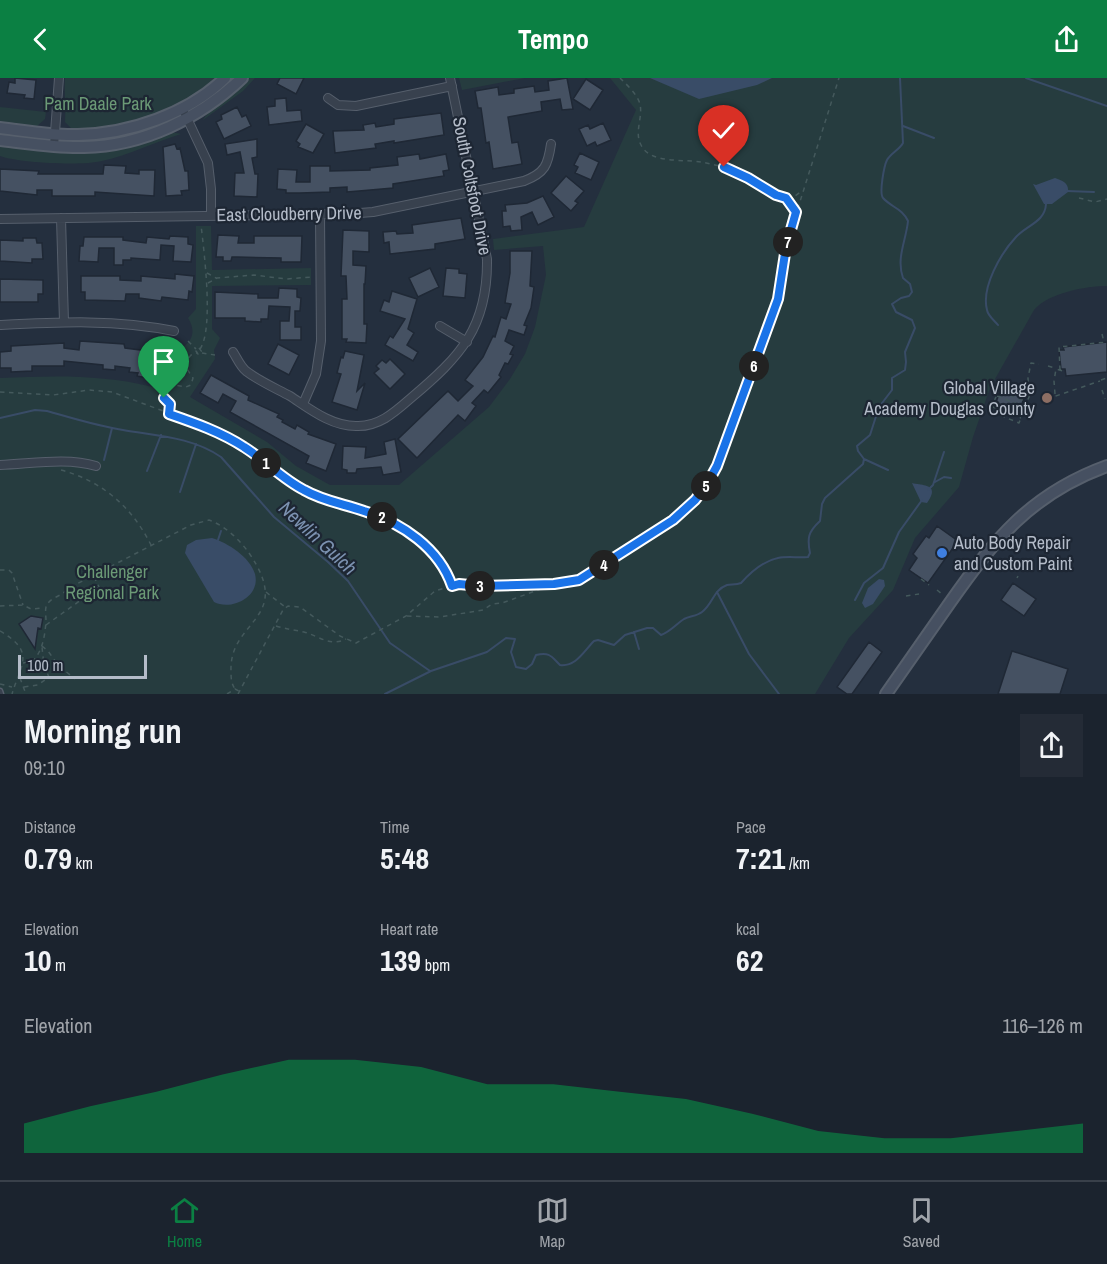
<!DOCTYPE html>
<meta charset="utf-8">
<style>
:root{--surface:#1b232e;--page:#242b36;--text:#f1f3f6;--muted:#a0a4aa;--line:#39404a;--accent:#0b8043}
body{margin:0;font-family:"Archivo Narrow",sans-serif;background:var(--page);color:var(--text);height:100vh;display:flex;flex-direction:column;font-size:22px;white-space:nowrap}
*{box-sizing:border-box;margin:0}
p{font-size:20px;color:var(--muted)}
.icon{flex:none;width:33px;height:33px;fill:none;stroke:currentColor;stroke-width:2;stroke-linecap:round;stroke-linejoin:round}
.map{position:relative;height:616px;overflow:hidden}
.panel{display:flex;flex-direction:column;background:var(--surface);flex:1}
.panel>*{flex:none}
.scale{position:absolute;left:18px;bottom:15px;width:129px;box-sizing:border-box;padding-left:6px;border:3px solid #b4bcc9;border-top:0;font-size:16px;line-height:21px;white-space:nowrap;color:#b4bcc9;-webkit-text-stroke:4px #1d2633;paint-order:stroke}
.pin{position:absolute;display:grid;place-items:center;width:51px;height:51px;color:#fff;margin:-62px -26px;border-radius:50% 50% 50% 0;rotate:-45deg;box-shadow:0 0 6px #0007}
.pin .icon{rotate:45deg}
.km{position:absolute;width:30px;height:30px;margin:-15px;border-radius:50%;background:#222;color:#fff;font-size:16px;line-height:30px;text-align:center}
.round{display:grid;place-items:center;flex:none;width:63px;height:63px;border-radius:0px;background:var(--page)}
.head{display:flex;align-items:center;justify-content:space-between;height:102px;padding:0 24px}
h1{font-size:33px;font-weight:700;line-height:45px}
.stats{display:grid;grid-template-columns:repeat(3,1fr);gap:9px;height:102px;padding:6px 24px}
.stats div{display:grid;align-content:center}
.stats b{font-size:30px;font-weight:700}
.stats small{font-size:16px;font-weight:400}
.stats p{font-size:16px}
.chart{height:168px;padding:12px 24px}
.chart p{display:flex;justify-content:space-between}
.chart svg{width:100%;height:108px;margin-top:6px;fill:var(--accent);opacity:.7}
header{display:flex;justify-content:space-between;align-items:center;height:78px;padding:0 24px;background:var(--accent);color:#fff;font-size:27px;font-weight:700}
.tabs{display:flex;justify-content:space-around;align-items:center;height:84px;border-top:2px solid var(--line);background:var(--surface);font-size:16px;color:var(--muted)}
.tabs a{display:grid;justify-items:center;gap:3px}
.tabs .active{color:var(--accent)}
.map>svg:first-child{display:block}
</style>
<header><svg class="icon" aria-label="back" viewBox="0 0 24 24"><path d="M15 5l-7 7 7 7"/></svg>Tempo<svg class="icon" aria-label="share" viewBox="0 0 24 24"><path d="M12 15V3M7 8l5-5 5 5M5 13v7h14v-7"/></svg></header>
<div class="map">
<svg width="1107" height="616" viewBox="0 0 1107 616">
<rect width="100%" height="100%" fill="#242f3e"/>
<path fill="#263c3f" d="M65,0H219L183,25L139,44L88,53L85,50L72,51L65,44C66,29 64,15 65,0Z
M250,0H255L243,13L203,42C207,33 240,10 250,0Z
M459,0H525L462,12Z
M610,0H1107V208C1086,208 1048,215 1034,232L990,310L973,359L959,409L915,460L893,512L849,560L815,616H0V300C53,298 100,296 153,309L166,272C186,274 200,258 188,240L196,231V148H211L212,192L311,190V207L212,208V251L220,260L214,272L215,281L190,319L267,364L296,388L330,407H399L489,329L510,301L525,276L535,249L546,197L543,168L494,172L493,161L584,149L636,32Z
M0,29L46,34L45,41L36,49L0,45Z
M171,54L181,56C155,64 129,77 102,83C82,88 19,85 0,78V68L5,66L127,69Z"/>
<path fill="#394c67" d="M650,0H772L757,7L699,21Z
M1055,100C1063,103 1069,105 1068,114L1052,126H1044L1033,106L1036,107Z
M912,405C925,408 940,406 927,425L921,424Z
M212,460C228,465 250,479 255,496C261,519 231,533 214,524L185,475L187,467L196,462Z
M879,501L884,502L885,508L873,526L865,530L862,525L868,510Z"/>
<g fill="none" stroke-linecap="round" stroke-linejoin="round">
<path stroke="#394c67" stroke-width="2" d="M1026,0L1107,28
M903,48L934,60
M1067,113L1094,114
M998,247C994,242 988,238 987,232C981,209 1001,175 1016,159C1027,147 1045,144 1046,126
M0,340L35,332L47,333C72,340 97,348 123,352C157,358 192,359 221,379L274,439L328,484L348,503L390,565L430,593
M864,381L888,392
M104,382L112,350
M147,393L161,357
M935,404L944,399L951,400
M928,412L933,407L944,374
M180,414L196,366
M218,462L221,453
M717,514L749,576L779,616
M855,522L864,505L883,490L899,454L922,422
M634,554L639,571
M385,616L431,593L487,574L506,560L515,561L511,574L516,589L526,591L532,586L536,577C550,574 551,578 560,587C576,589 584,573 594,563L598,562L614,567L625,557L647,550H653L661,557C671,553 676,546 684,541C690,538 697,538 702,534C713,526 713,512 727,507C731,506 736,507 741,505C750,495 763,483 778,480C787,478 798,480 808,479L810,475C807,460 808,454 820,443L822,426L825,420L863,386L864,381L858,373L857,368L870,357L879,329L892,312V300L905,292L906,284L905,274L915,250L912,242L896,234L892,226L901,220L909,218L912,214L910,206L903,200C896,180 906,163 908,143C903,131 891,129 883,120C879,115 884,88 887,82C891,75 899,72 903,65L900,0"/>
</g>
<path fill="#455162" stroke="#1f2835" stroke-width="1.5" d="M15,0L36,2L34,21L24,20L25,17L7,15L9,4L15,5Z
M280,0H304L296,16L277,6Z
M567,0L573,31L562,32L560,21L541,24L542,33L508,39L512,65L518,64L522,86L493,91L489,64L486,65L481,30H478L475,13L498,9L499,17L514,15V11L534,8L535,14L549,12L548,3Z
M586,1L603,12L590,32L573,21Z
M286,20L287,33L301,32L302,43L269,47L267,29L275,28V21Z
M237,29L242,39L246,37L251,48L224,61L216,44L222,41L221,37Z
M441,35L444,57L394,65V63L375,66L376,70L335,75L333,53L364,52L363,47L375,45L376,49L394,46V41Z
M603,45L611,62L597,68L595,64L587,68L579,51L588,47L590,51Z
M306,46L324,56L313,75L298,69L300,66L296,63Z
M257,61V79L252,80L255,96H258L257,119L234,118L235,95H244L240,74L227,77L225,66Z
M175,66L177,71L180,70L185,93H188L189,112L181,113L182,117L166,118L163,69Z
M580,75L599,84L591,102L575,95L578,89L574,87Z
M419,76L420,81L446,76L449,92L443,93L444,98L393,106V110L359,113L347,114V109L330,110V114L300,115H286V112L277,111L278,91L297,92L296,104H310V88H330V93L370,92V90L398,87L397,79Z
M104,87L126,88L125,95L139,96V92H155L154,118L95,114V118H52V112H37V117L0,113V91L39,93L38,96H103Z
M566,98L584,113L575,123L578,125L571,133L551,115Z
M543,118L554,139L538,147L532,134L521,139L522,152L511,153L510,148L503,149L502,133H506L505,127L527,125Z
M461,140L465,161L435,166V171L390,176L389,164L384,165L383,154L396,153L397,156L413,155L412,147Z
M343,152L369,153V174L353,173V187L366,188L365,206H364V246H367L366,265L346,264L347,261H342V221H347L346,198H341Z
M218,157L239,158L238,165H254V158H302L301,184H281V180L237,179H232L231,183H223V179H216Z
M170,158L188,159V166L193,167L191,184L173,183L174,168L161,167L160,182L131,180V182H123V187H114V170H99L98,184L79,183L80,168H83L84,159H123V162L146,165L147,159L169,161Z
M23,160H36L37,165H42L43,181H32V185L0,183V162L23,163Z
M510,173H532L530,208L534,209L531,230L524,247L527,248L524,257L509,252L505,263L514,268L510,276L513,277L508,286L505,285L499,297L501,299L488,315L484,312L472,325L476,328L465,343L458,337L417,380L398,361L448,313L458,323L473,308L465,302L483,279L493,258L495,259L501,239L506,241L511,226L505,225L510,195Z
M430,190L439,209L418,219L409,200Z
M446,190L459,191V195L467,196L465,220L443,218Z
M175,196L194,198L192,214L189,213L188,222L162,219L161,223L139,220V216H126L125,223L85,222V214H81V198H120V202L141,203V198L175,201Z
M0,201L43,202V216H38V224H0Z
M279,210L297,211V219L301,220L300,233H295V249H301V262H280V243H289L290,229L269,228L268,241H261V244L245,243V240H215V214L258,216V220H278Z
M392,213L417,221L408,251L414,255L407,267L418,274L413,283L385,267L390,258L393,260L405,241L380,233L384,222L389,224Z
M80,263L124,266L125,270L148,273V276L155,277L152,296L147,295V300L137,298L138,295L129,294L130,290L115,288V292L103,291V287L64,283V288H32V293L11,294V290H0V274L11,273V268L64,265V270L79,272Z
M1107,264V294L1066,298L1065,291H1061L1059,272H1064L1063,269Z
M278,266L299,277L289,297L268,286Z
M345,273L364,277L357,313L365,305L357,332L332,324L341,296L337,295L341,279L343,280Z
M390,281L405,296L390,311L374,295L379,291L376,288L382,282L386,285Z
M211,297L249,318L248,322L279,336L277,339L283,342L282,344L295,351L297,347L309,354L308,356L336,366L326,393L306,385L309,378L230,334L236,323L223,316L218,325L200,315Z
M1004,304L1027,313L1017,338L994,329Z
M395,361L401,394L383,397L381,389L357,391L356,395H347V392L342,391L343,368L366,369L365,380L386,376L384,364Z
M937,448L958,463L928,505L909,492L917,480L913,476L926,458L929,460Z
M1013,505L1036,521L1024,538L1001,522Z
M31,538L43,540L41,551L38,550L35,571L19,546Z
M869,564L882,574L852,616H847L837,609Z
M1012,573L1068,591L1060,616H998Z"/>
<g fill="none" stroke-linecap="round" stroke-linejoin="round">
<g stroke="#565f6c" stroke-width="7">
<path id="lane" d="M0,613L1,616"/>
</g>
<g stroke="#565f6c" stroke-width="10">
<path id="street" d="M328,20L338,27L356,28L452,8
M185,36L208,85L211,111V138
M54,68L59,0
M61,140L64,244
M0,141L347,136L373,134L524,103C545,95 548,87 551,66
M0,247C59,244 116,241 174,253
M440,248L467,264
M233,274C237,280 240,288 246,293C259,303 275,310 290,318C310,331 331,348 356,348C379,349 395,334 411,320C461,278 488,249 487,181L450,0
M303,326L316,296L321,263L320,137
M0,387C31,386 66,379 96,388"/>
</g>
<g stroke="#565f6c" stroke-width="14">
<path id="secondary" d="M0,50C26,53 52,58 78,57C129,56 188,36 225,0
M0,62C28,65 56,70 84,69C143,68 200,40 242,0
M886,616C907,586 928,556 949,526C994,462 1030,416 1107,388"/>
</g>
<path stroke="#44595c" stroke-width="1.5" stroke-dasharray="4.5 4.5" stroke-linecap="butt" d="M620,0C627,7 637,16 640,26C643,40 634,54 641,67C650,86 684,81 701,84C719,87 738,93 754,103C764,109 774,116 786,120H792L802,113
M1079,120L1095,124L1107,121
M787,121L796,134
M207,195L216,200
M208,205L217,200L254,197L286,201L312,199
M1102,256L1104,264
M188,263L196,271
M199,270L202,274L198,276L196,273Z
M200,271C214,251 204,173 201,147
M202,275L215,277
M1048,288L1055,290
M1060,292L1059,269L1107,264
M1101,302L1107,300
M1028,312L1003,302L990,333L1019,345L1029,319L1028,300L1031,285L1039,286
M1102,312L1105,321
M999,313L1009,317
M0,314L53,317L89,312L112,314L209,350L243,368L287,402L310,416L384,440L399,448L423,466L438,481L451,506
M1055,316L1054,303L1056,291L1063,293V291
M1010,317L1027,324
M997,318L1025,329
M1047,321L1100,303
M993,329L1002,333
M1003,333L1021,340
M169,335L171,329L162,317V310L168,306L186,309L191,307L193,300L187,291L185,285L191,277L197,275
M61,392C102,403 132,429 151,467
M0,492H9L12,495L23,527
M1017,500L1018,498
M921,501L929,507
M67,511L81,520
M937,512L942,516
M266,514L285,529
M906,518L919,516
M0,528L23,527L31,531L44,530
M407,538L440,539L483,532L492,526L502,525L552,507
M46,547L99,509L94,499
M276,548C286,551 295,552 304,554C319,558 330,569 346,561
M0,553C36,574 21,586 12,616
M42,568L48,573L58,587L75,601
M23,585L33,583C43,572 45,557 46,543C46,538 45,533 46,529C49,519 62,519 67,511L191,447L209,442C225,448 239,461 249,475C295,542 229,541 231,593C231,599 231,605 235,611
M20,600L26,616
M0,606L12,609
M24,609L38,607L49,599L44,588L42,569
M227,616L235,611L239,613
M238,616L283,532L288,528L300,529L340,558L356,565L406,538L435,513L458,506L485,508L554,506L572,504L601,489L681,436L706,408L716,388L778,221L791,152L839,0"/>
<use href="#lane" stroke="#38414e" stroke-width="4"/>
<use href="#street" stroke="#38414e" stroke-width="8"/>
<use href="#secondary" stroke="#465061" stroke-width="10"/>
</g>
<g fill="none" stroke-linecap="round" stroke-linejoin="round">
<g stroke="#fff" stroke-width="12">
<path id="route" d="M164,320L170,326L169,336C195,345 221,354 244,369C265,382 282,401 304,412C323,423 344,426 364,433C402,445 439,470 452,508L459,506L480,508L554,506L579,502L673,442L695,422L706,408L717,388L778,221L786,169L796,134L786,120L776,117L748,100L724,89"/>
</g>
<use href="#route" stroke="#1a73e8" stroke-width="8"/>
</g>
<circle fill="#8d6e63" stroke="#1d2633" stroke-width="2" cx="1047" cy="320" r="6"/>
<circle fill="#3f7fe0" stroke="#1d2633" stroke-width="2" cx="942" cy="475" r="6"/>
<g text-anchor="middle" stroke-width="4.5" stroke-linejoin="round" paint-order="stroke">
<g font-size="18" fill="#6b9a76" stroke="#1d2633">
<text x="98" y="32">Pam Daale Park</text>
<text x="112" y="500">Challenger<tspan x="112" dy="21">Regional Park</tspan></text>
</g>
<g font-size="18" fill="#b4bcc9" stroke="#1d2633">
<text transform="translate(472 108) rotate(79)" y="6">South Coltsfoot Drive</text>
<text transform="translate(289 136) rotate(-1)" y="6">East Cloudberry Drive</text>
</g>
<g font-size="18" fill="#b4bcc9" stroke="#1d2633" text-anchor="end">
<text x="1035" y="316">Global Village<tspan x="1035" dy="21">Academy Douglas County</tspan></text>
<text x="954" y="471" text-anchor="start">Auto Body Repair<tspan x="954" dy="21">and Custom Paint</tspan></text>
</g>
<g font-size="20" font-style="italic" fill="#7c92b1" stroke="#1d2633">
<text transform="translate(318 460) rotate(43)" y="7">Newlin Gulch</text>
</g>
</g>
</svg>
<div class="scale">100 m</div>
<div class="pin" style="left:164px;top:320px;background:#1e9e55"><svg class="icon" aria-label="arrive" viewBox="0 0 24 24"><path d="M6 21V4h12l-3 4 3 4H6"/></svg></div>
<div class="pin" style="left:724px;top:89px;background:#d93025"><svg class="icon" aria-label="check" viewBox="0 0 24 24"><path d="M5 12l5 5 9-10"/></svg></div>
<b class="km" style="left:266px;top:385px">1</b>
<b class="km" style="left:382px;top:439px">2</b>
<b class="km" style="left:480px;top:508px">3</b>
<b class="km" style="left:604px;top:487px">4</b>
<b class="km" style="left:706px;top:408px">5</b>
<b class="km" style="left:754px;top:288px">6</b>
<b class="km" style="left:788px;top:164px">7</b>
</div>
<section class="panel">
<div class="head"><div><h1>Morning run</h1><p>09:10</p></div><a class="round"><svg class="icon" aria-label="share" viewBox="0 0 24 24"><path d="M12 15V3M7 8l5-5 5 5M5 13v7h14v-7"/></svg></a></div>
<div class="stats">
<div><p>Distance</p><b>0.79<small> km</small></b></div>
<div><p>Time</p><b>5:48</b></div>
<div><p>Pace</p><b>7:21<small> /km</small></b></div>
</div>
<div class="stats">
<div><p>Elevation</p><b>10<small> m</small></b></div>
<div><p>Heart rate</p><b>139<small> bpm</small></b></div>
<div><p>kcal</p><b>62</b></div>
</div>
<div class="chart"><p><span>Elevation</span>116–126 m</p>
<svg viewBox="0 0 160 44" preserveAspectRatio="none"><path d="M0 44V32L10 25L20 19L30 12L40 6L50 6L60 9L70 16L80 16L90 19L100 22L110 28L120 35L130 38L140 38L150 35L160 32V44z"/></svg>
</div>
</section>
<nav class="tabs">
<a class="active"><svg class="icon" aria-label="home" viewBox="0 0 24 24"><path d="M3 11l9-7 9 7M6 9v11h12V9"/></svg>Home</a>
<a><svg class="icon" aria-label="map" viewBox="0 0 24 24"><path d="M3 6l6-2 6 2 6-2v14l-6 2-6-2-6 2zM9 4v14M15 6v14"/></svg>Map</a>
<a><svg class="icon" aria-label="saved" viewBox="0 0 24 24"><path d="M7 4h10v16l-5-4-5 4z"/></svg>Saved</a>
</nav>
